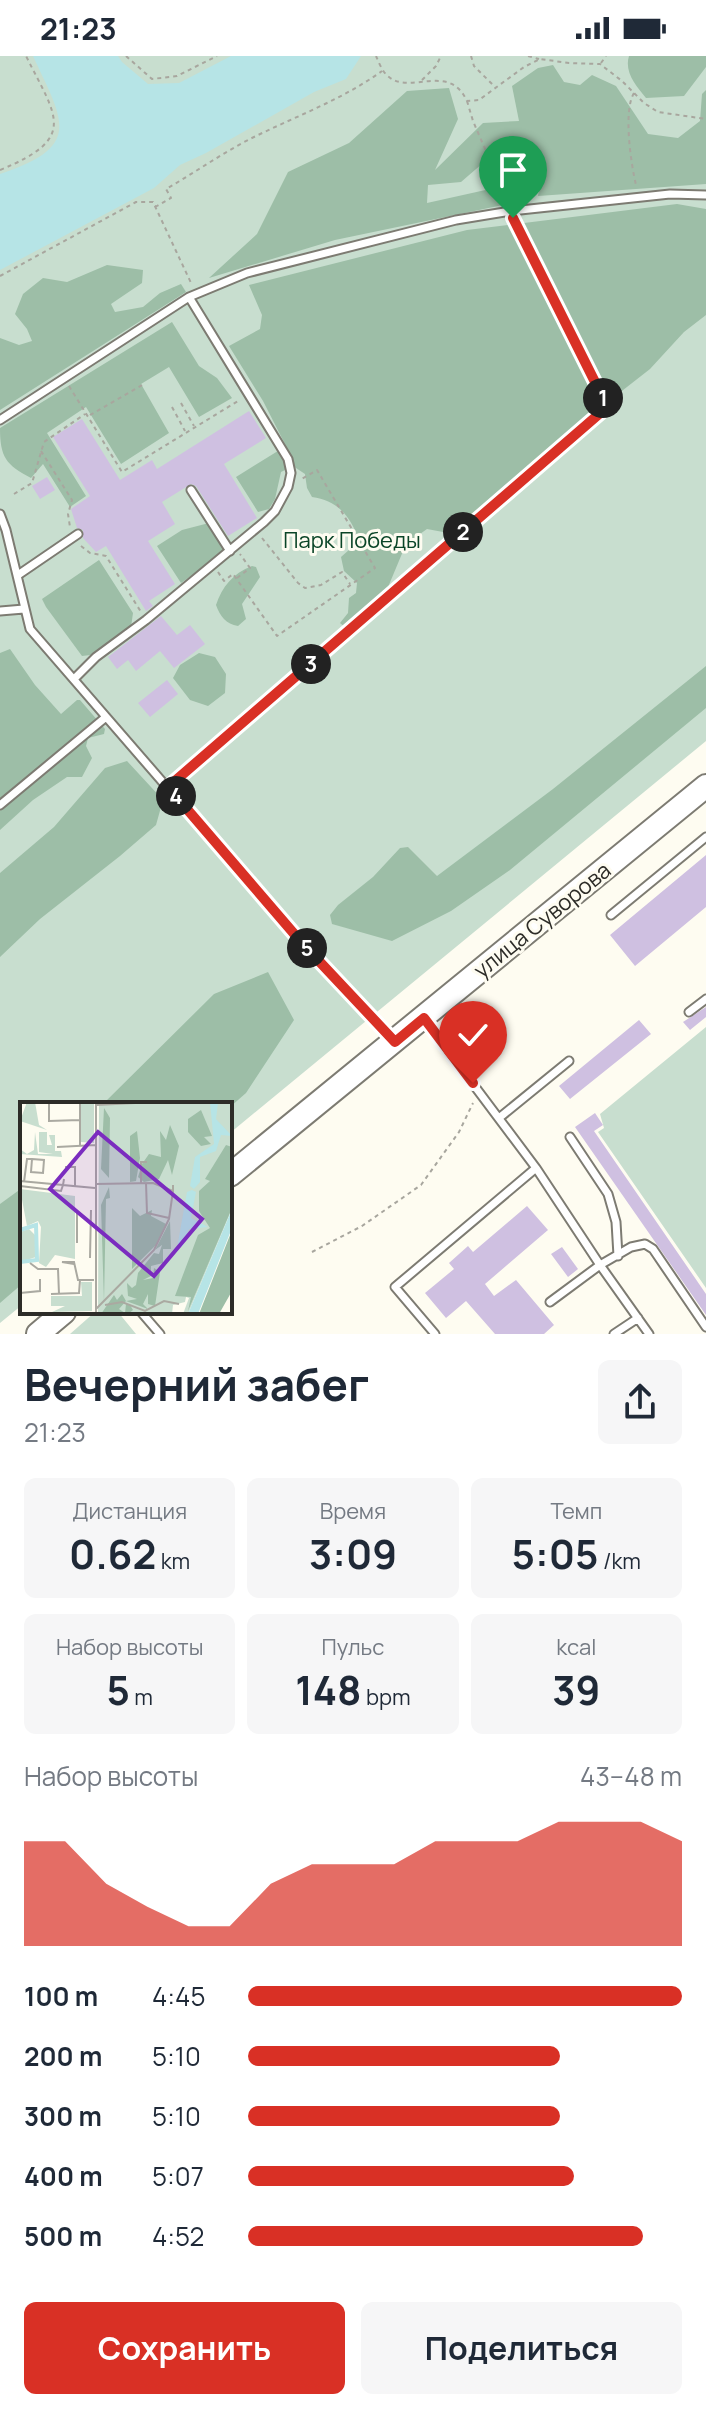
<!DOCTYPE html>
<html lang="ru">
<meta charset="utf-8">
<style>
:root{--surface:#fff;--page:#f6f6f7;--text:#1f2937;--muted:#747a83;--accent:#d93025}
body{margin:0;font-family:Manrope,sans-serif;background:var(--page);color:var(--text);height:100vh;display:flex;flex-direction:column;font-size:30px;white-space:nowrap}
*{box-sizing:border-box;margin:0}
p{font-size:26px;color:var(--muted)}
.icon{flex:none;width:44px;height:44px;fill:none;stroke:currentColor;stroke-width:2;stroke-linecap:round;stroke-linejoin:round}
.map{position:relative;height:1278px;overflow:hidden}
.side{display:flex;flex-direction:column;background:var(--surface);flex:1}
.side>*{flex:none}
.pin{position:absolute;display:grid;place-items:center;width:68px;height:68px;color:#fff;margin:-82px -34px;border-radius:50% 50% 50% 0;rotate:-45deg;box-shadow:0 0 8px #0007}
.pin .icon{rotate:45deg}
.km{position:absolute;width:40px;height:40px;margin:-20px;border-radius:50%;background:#222;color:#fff;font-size:22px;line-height:40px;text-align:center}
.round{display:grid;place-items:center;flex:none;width:84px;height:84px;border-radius:12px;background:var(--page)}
.overview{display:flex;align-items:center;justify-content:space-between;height:136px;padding:0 24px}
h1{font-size:44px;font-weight:700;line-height:60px}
.figures{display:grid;grid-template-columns:repeat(3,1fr);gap:12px;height:136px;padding:8px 24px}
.figures div{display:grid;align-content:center;border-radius:12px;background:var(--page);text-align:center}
.figures b{font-size:40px;font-weight:700}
.figures small{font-size:22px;font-weight:400}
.figures p{font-size:22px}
.chart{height:224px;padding:16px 24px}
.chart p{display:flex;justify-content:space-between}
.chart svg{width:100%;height:144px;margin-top:8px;fill:var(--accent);opacity:.7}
.primary-button{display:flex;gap:16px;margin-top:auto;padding:16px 24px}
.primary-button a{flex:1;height:92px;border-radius:12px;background:var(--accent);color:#fff;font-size:32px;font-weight:700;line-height:92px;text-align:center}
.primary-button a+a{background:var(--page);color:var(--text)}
ul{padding:0 24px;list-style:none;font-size:26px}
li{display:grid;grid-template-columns:128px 96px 1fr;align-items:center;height:60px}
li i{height:20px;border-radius:10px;background:var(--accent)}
.status{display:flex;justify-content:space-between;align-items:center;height:56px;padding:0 40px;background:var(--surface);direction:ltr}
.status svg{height:22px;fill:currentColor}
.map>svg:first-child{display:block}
</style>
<div class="status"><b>21:23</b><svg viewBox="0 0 49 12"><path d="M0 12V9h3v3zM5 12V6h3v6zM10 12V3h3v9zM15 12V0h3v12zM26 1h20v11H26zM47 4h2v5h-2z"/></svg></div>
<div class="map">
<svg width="706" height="1278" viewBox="0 0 706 1278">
<rect width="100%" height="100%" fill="#fefcf1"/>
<path fill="#c8decf" d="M0,0H706V685L230,1077V1048H22V1249L0,1267Z
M706,971V1232L598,1076L604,1072L600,1058Z
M95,1256H118L136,1278H70Z"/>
<path fill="#9dbea7" d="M629,0H706V11L684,40L646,42C636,30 624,16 629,0Z
M553,9L564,26L580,29L592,19L616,30L648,78L678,82L700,65L702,38L706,34V128L538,140L542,116L533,99L514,97L490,101L461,126L428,129L427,147L499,131L503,149L335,184L209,222L257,178L288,116L349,87L407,35L449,32L458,63L435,114L483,67L519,65L512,30L538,12Z
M677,148L706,153V259L684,276L650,313L586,363L525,420L478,458L443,476L427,473L406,488L386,536L356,562L348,574L340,567L348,557L349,542L356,537L357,527L344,515L341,501L350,493L357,479C348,457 335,444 312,441L307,432L305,418L293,410L281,416L275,443L269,453L258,456L236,421L286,390L263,345L229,290L260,273L262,259L249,229L467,174Z
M107,209L143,214L142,227L111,248L115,256L143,251L160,237L181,228L186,236L0,354V282L19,289L32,285L27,273L15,258L23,238L43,222L67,226Z
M172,266L199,310L217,322L232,342L199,361L169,311L141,328L169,377L121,408L86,351L47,377L86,440L70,451L43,408L31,422C6,409 0,401 0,372Z
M209,467L226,495L181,527L157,490L182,474Z
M99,504L133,557L131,571L99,598L82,600L46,551L42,543Z
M252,510L256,511L260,521L242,548L246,563L238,570C226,568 220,560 216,549C222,531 233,517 252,510Z
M10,593L35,629L61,658L77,644H80L105,673L104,678L88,682L86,690L92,702L82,721H67L33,744L0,774V597Z
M199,597L215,601L226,618L225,637L208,650L190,644L173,622L180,609Z
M706,610V652L510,814L451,855L392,885L332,868L330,859L338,849L373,821L400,792L408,791L437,820L553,733Z
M127,705L163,744L156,769L120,800L40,863L0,901V817L54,771L105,712Z
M268,916L294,964L246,1037L230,1051V1048H103L214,938Z
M22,1132V1228L0,1247V1148Z"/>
<path fill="#b6e4e6" d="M33,0H118L122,6L148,28L179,27L231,0H361L346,23L314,36L206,97L180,109L154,132L0,214V118C84,90 63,65 33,0Z"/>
<path fill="#cfc0e1" d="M249,355L266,382L224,408L257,462L228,480L196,430L191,428L162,446L175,468L148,485L175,528L149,545L153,550L146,555L106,490L96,496L83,482V474L77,472L71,453L90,440L53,381L82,363L120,424L152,404L157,413Z
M47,421L55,434L40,443L32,430Z
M161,560L177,579L190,569L205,588L174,612L160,595L136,615L128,604L117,613L108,601Z
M167,624L178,638L150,661L138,647Z
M706,799V851L635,910L610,879Z
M706,951V961L690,974L683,966Z
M639,964L651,978L570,1043L559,1030Z
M595,1057L603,1069L594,1075L706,1238V1259L575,1071Z
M527,1150L548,1174L485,1228L494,1240L516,1224L554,1269L544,1278H495L466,1245L446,1262L425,1237L454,1213L449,1207L468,1190L473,1196Z
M562,1191L578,1213L568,1221L551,1198Z"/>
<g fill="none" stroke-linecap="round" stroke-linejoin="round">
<g stroke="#7d7b72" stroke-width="11">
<path id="lane" d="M0,364L189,241L247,217L456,164L511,155L670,138L706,139
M191,434L230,495
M0,458L6,474L30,573L302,887L391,981
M18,519L78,478
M0,555L24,553
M74,623L96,601L146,564L264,466L275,455L288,431L291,417L288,403L189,241
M0,749L106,661
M611,859L706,781
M689,956L706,943
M425,964L536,1112L600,1209L550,1246
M499,1062L569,1005
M570,1081L608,1138L616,1166L618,1200
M141,1256L160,1278
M435,1278L395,1231L536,1112
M614,1278L638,1262
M649,1278L600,1209L631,1191L645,1188L653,1193L706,1271"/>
</g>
<g stroke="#7d7b72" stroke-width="26">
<path id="primary" d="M230,1119L706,730
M38,1278L64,1256"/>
</g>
<path stroke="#a8a69e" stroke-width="2" stroke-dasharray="4 4" stroke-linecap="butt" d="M126,0L152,23L177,20L217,0
M376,0C379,7 383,17 389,21C411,39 449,6 467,45L479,44L524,11L540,3L569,7L600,8L622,25L644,47L658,56L706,63
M471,0L474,10L494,30
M528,0L539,3
M601,7L606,0
M422,24L436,10L441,0
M634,37C623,55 631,108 636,129
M467,45L473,65L507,144
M0,114C78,82 57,62 26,0
M155,151L171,142L166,133C196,116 225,95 256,80C299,59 343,43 382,15
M0,220L136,146H153L192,229
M69,330L122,416L238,345
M181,347L194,370
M172,351L185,375
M90,359L144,328
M41,395L72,444L68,458L70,471
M14,438L32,427L44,386L85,358
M262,482L298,527L305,532L321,529L342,516L350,528
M81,490L90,497L106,500L141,556
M218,516L224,525L233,518L277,580L375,512L317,414L300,424
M237,522L250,512L240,498
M176,724L606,352V348L515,165
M312,1196L362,1170L421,1129L459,1076L473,1047"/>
<use href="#lane" stroke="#fff" stroke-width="7"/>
<use href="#primary" stroke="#fff" stroke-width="22"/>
</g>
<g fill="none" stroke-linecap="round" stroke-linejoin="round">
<g stroke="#fff" stroke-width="16">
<path id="route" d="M473,1027L424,962L395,986L302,887L168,731L606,352V348L513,162"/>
</g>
<use href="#route" stroke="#d93025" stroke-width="10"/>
</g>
<g text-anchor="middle" stroke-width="6" stroke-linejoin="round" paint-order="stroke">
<g font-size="22" fill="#0b4527" stroke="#fefcf1">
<text x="352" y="492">Парк Победы</text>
</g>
<g font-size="22" fill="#2d2c28" stroke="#fefcf1">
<text transform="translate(542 864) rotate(-39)" y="8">улица Суворова</text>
</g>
</g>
<g transform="translate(20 1046)">
<rect width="212" height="212" fill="#fefcf1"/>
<path d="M7,0H15L19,23L27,28L0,19ZM61,0H74V41L61,40ZM79,0H212V107L168,212H163L169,196L166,195L165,200L153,203L152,212H78ZM15,30L18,52H33L19,50V30H27V43H32L29,33H35V49H41L42,55L0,52V47L7,52L14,48ZM0,87L55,94V157L35,153L26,165L19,161L21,125L18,119L7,124ZM9,127L16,134V155L0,160V130ZM61,180H72V209L32,210L45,204H31V194H62Z" fill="#c8decf"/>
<path d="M84,6L90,16L89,76L81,67ZM181,8L192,34L184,35L191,42L181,44L168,30V17ZM150,23L159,44L152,73L148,58L139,77L124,80L118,75L122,62L129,52L141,55L140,29L146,38ZM117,29L120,56L116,79L110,80V34ZM206,43L212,45V106L168,209L171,195L155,194L178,133L190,126L179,109V89L190,79L185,77ZM89,85L90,96L86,97L84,200L81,103ZM112,106L120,114L132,108L131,114L146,122L136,143L112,167ZM150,119L151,147H143V161L131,164V174L123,178L133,176L134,166L140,170L135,204L128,202V192L123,202L128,207L106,199L99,207L105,211L106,202L110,203L113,208L108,212H81L94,193L97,198L102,192L106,199L117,197L108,194L107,181L112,186L116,183L118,171L134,151L139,152L142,143L135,148ZM212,128V189L199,212H179Z" fill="#9dbea7"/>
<path d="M190,0L198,1L196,17L212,34L201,33L196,49L180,55V80L174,87L170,84L175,55L194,42ZM172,88L176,90L171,116L188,125L169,127L163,144L157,146L167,90ZM212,107V126L178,212H168Z" fill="#b6e4e6"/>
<path fill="none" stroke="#b6e4e6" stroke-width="4" d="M0,128L16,123L17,158L0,160"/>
<path fill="none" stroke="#aaa9a1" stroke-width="2" d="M29,0V19L60,18M60,0V43M76,3L135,0M37,45L76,43M12,57L24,58L23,71L11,70ZM45,65H55V85M44,77L43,83L75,86M0,79L43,83M4,80L7,57H12M121,81V60H127M126,81L127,111L149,116M76,82L133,81L153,89V83M0,84L41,89L43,83M57,141V108M70,156L71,108M10,161L18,167H38L39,192M54,162L42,160H54L58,178H74M0,191L20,189V177M31,192L59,191L60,178M85,203L102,200L125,209L144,199L159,202M76,207L134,148L149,117L153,89M76,212V0"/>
<path fill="#7b2cbf" fill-opacity="0.15" stroke="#7b2cbf" stroke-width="4" d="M78,30L182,117L134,174L30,87Z"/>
<rect width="212" height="212" fill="none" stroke="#2d2c28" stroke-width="4"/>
</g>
</svg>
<div class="pin" style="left:513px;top:162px;background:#1e9e55"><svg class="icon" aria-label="arrive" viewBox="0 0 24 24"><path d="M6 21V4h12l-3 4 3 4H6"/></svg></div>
<div class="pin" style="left:473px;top:1027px;background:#d93025"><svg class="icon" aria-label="check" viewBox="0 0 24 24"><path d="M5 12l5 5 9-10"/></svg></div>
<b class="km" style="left:603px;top:342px">1</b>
<b class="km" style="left:463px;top:476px">2</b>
<b class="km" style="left:311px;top:608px">3</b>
<b class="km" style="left:176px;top:740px">4</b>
<b class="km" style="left:307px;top:892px">5</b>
</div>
<section class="side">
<div class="overview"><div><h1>Вечерний забег</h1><p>21:23</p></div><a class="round"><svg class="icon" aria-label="share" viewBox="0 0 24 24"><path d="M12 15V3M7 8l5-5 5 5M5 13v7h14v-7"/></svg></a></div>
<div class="figures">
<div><p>Дистанция</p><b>0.62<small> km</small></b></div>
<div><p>Время</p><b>3:09</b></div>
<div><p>Темп</p><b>5:05<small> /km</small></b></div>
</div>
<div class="figures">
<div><p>Набор высоты</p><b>5<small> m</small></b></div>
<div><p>Пульс</p><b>148<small> bpm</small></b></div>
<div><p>kcal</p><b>39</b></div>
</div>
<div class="chart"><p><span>Набор высоты</span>43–48 m</p>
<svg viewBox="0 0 160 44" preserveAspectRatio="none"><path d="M0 44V12L10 12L20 25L30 32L40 38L50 38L60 25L70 19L80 19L90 19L100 12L110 12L120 12L130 6L140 6L150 6L160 12V44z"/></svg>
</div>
<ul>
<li><b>100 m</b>4:45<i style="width:100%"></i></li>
<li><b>200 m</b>5:10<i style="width:72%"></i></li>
<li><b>300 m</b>5:10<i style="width:72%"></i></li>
<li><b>400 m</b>5:07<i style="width:75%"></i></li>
<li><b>500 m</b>4:52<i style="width:91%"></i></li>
</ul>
<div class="primary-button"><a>Сохранить</a><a>Поделиться</a></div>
</section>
